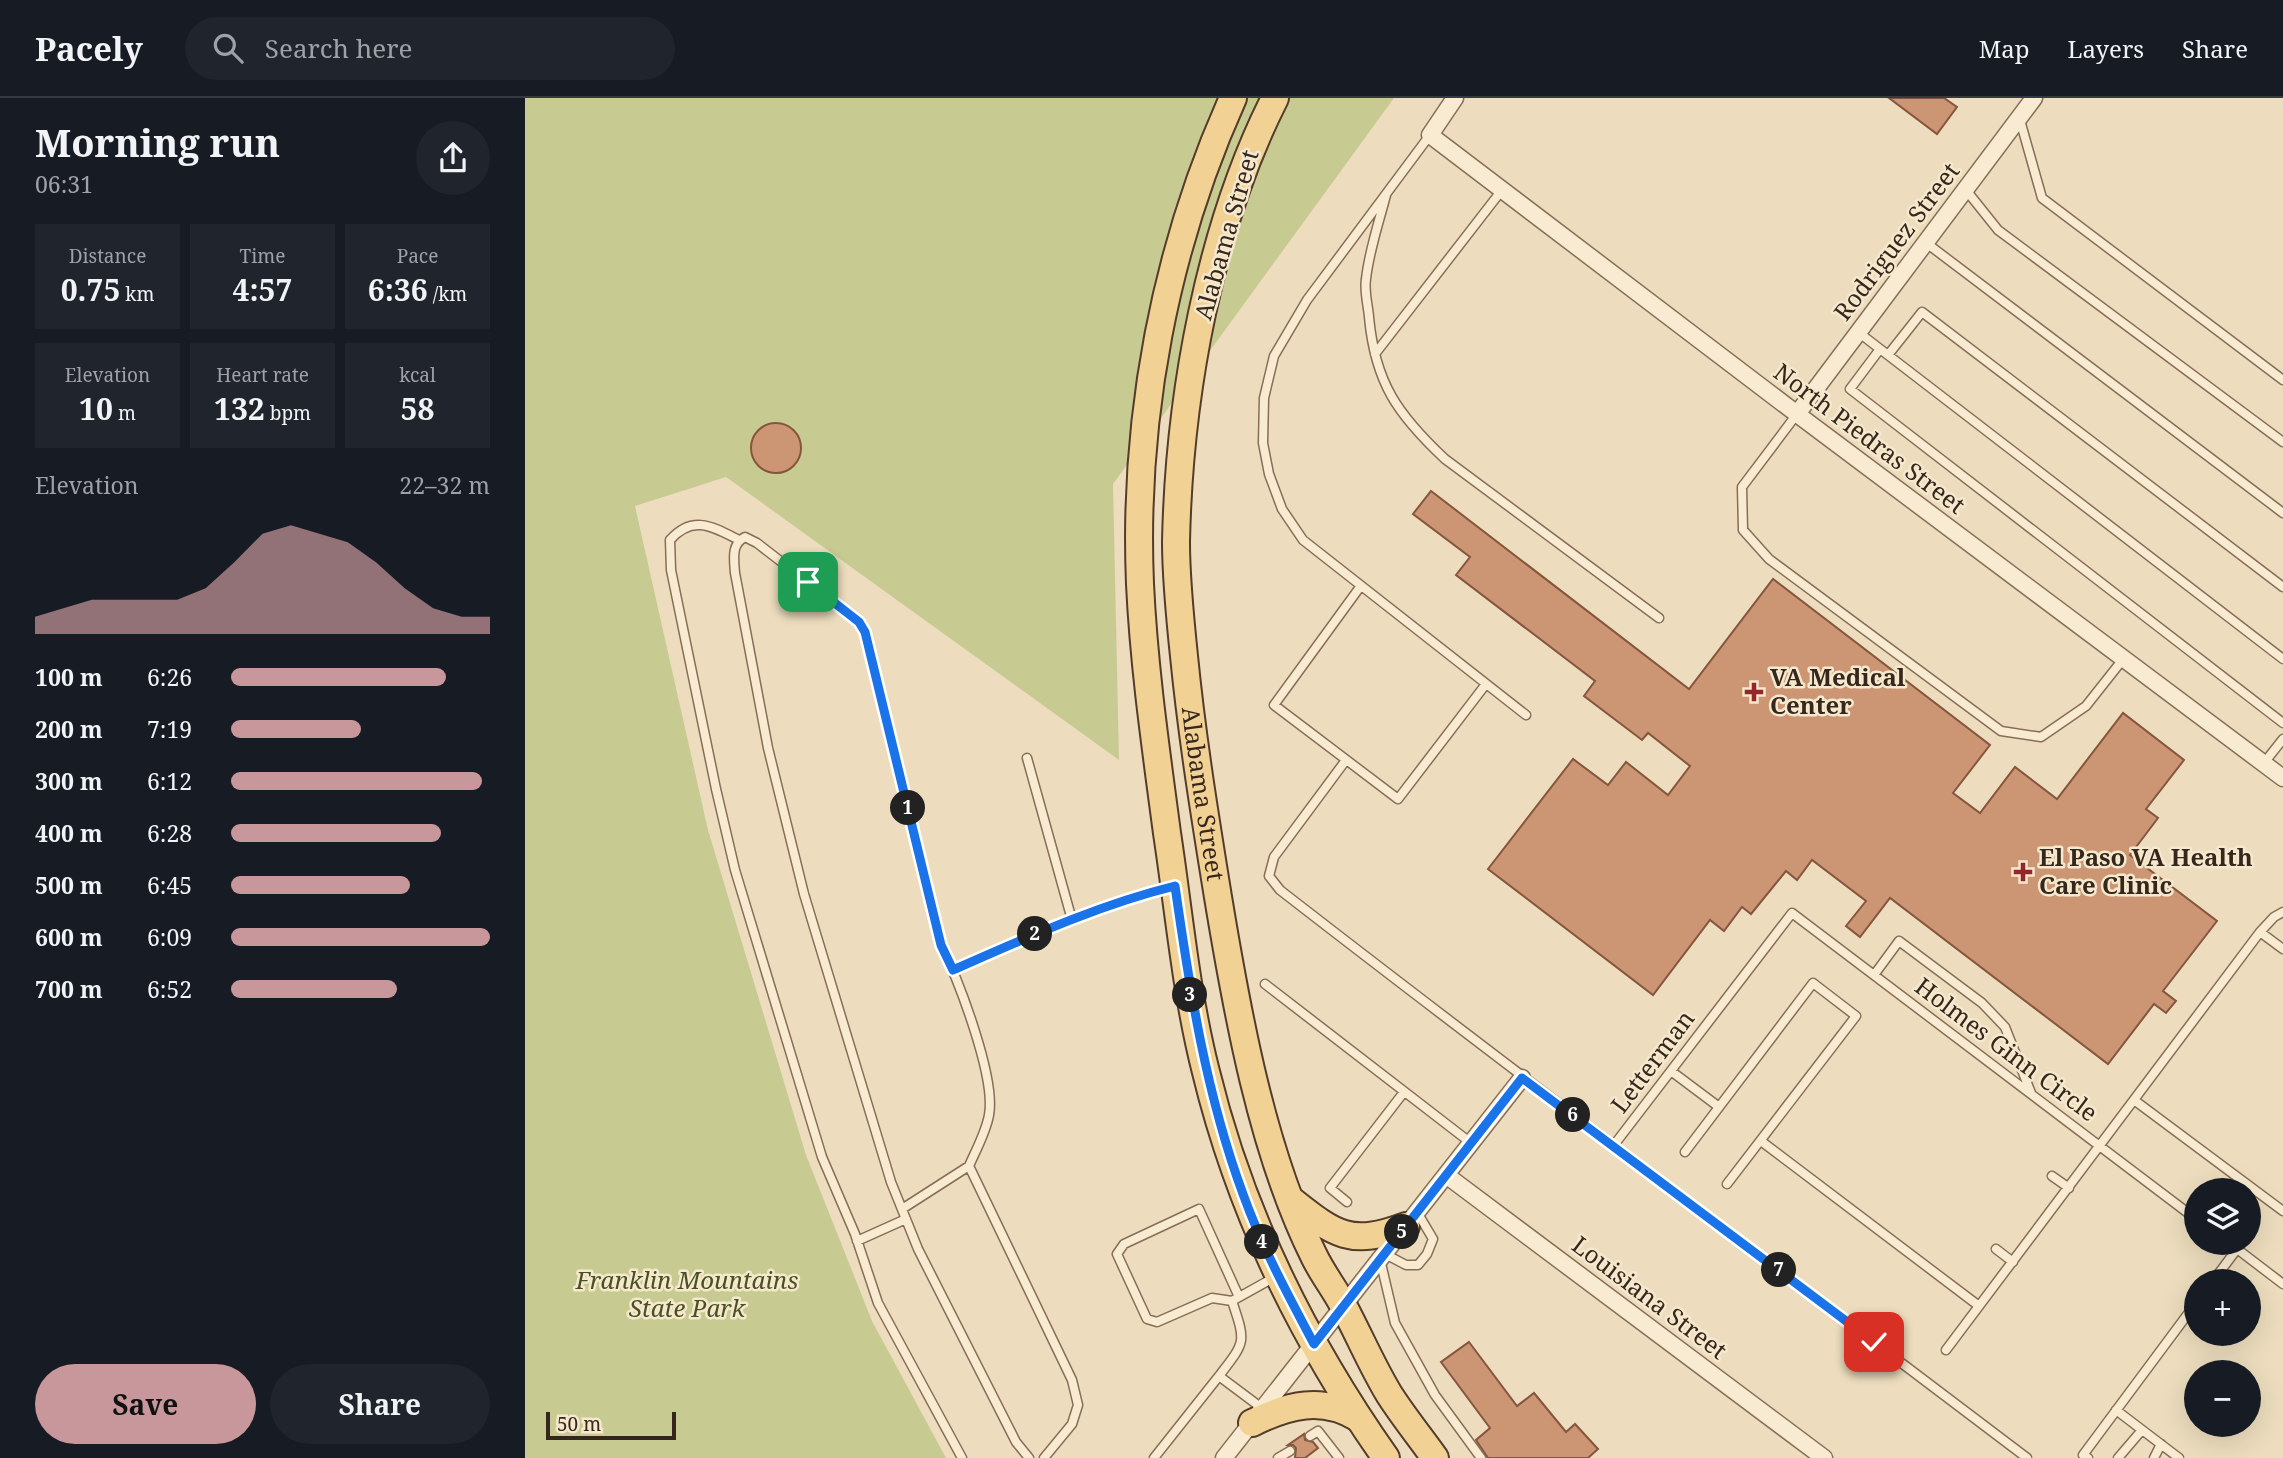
<!DOCTYPE html>
<meta charset="utf-8">
<style>
:root{--surface:#171b24;--page:#20242c;--text:#f1f3f6;--muted:#9ea1a6;--line:#363941;--accent:#c7979b}
body{margin:0;font-family:"Noto Serif",serif;background:var(--page);color:var(--text);height:100vh;display:flex;flex-direction:column;font-size:26px;white-space:nowrap}
*{box-sizing:border-box;margin:0}
p{font-size:23px;color:var(--muted)}
.icon{flex:none;width:38px;height:38px;fill:none;stroke:currentColor;stroke-width:2;stroke-linecap:round;stroke-linejoin:round}
.map{position:relative;flex:1;overflow:hidden}
.side{display:flex;flex-direction:column;background:var(--surface);width:525px}
.side>*{flex:none}
.controls{position:absolute;left:1659px;top:1080px;display:grid;gap:14px}
.controls a{display:grid;place-items:center;width:77px;height:77px;border-radius:50%;background:var(--surface);box-shadow:0 7px 28px #0002;font-size:35px}
.scale{position:absolute;left:21px;bottom:18px;width:130px;box-sizing:border-box;padding-left:7px;border:4px solid #35271c;border-top:0;font-size:19px;line-height:24px;white-space:nowrap;color:#35271c;-webkit-text-stroke:5px #f5e8cd;paint-order:stroke}
.pin{position:absolute;display:grid;place-items:center;width:60px;height:60px;color:#fff;margin:-30px;border-radius:14px;box-shadow:0 4px 10px #0006}
.km{position:absolute;width:35px;height:35px;margin:-18px;border-radius:50%;background:#222;color:#fff;font-size:19px;line-height:35px;text-align:center}
.round{display:grid;place-items:center;flex:none;width:74px;height:74px;border-radius:37px;background:var(--page)}
.head{display:flex;align-items:center;justify-content:space-between;height:119px;padding:0 35px}
h1{font-size:38px;font-weight:700;line-height:52px}
.metrics{display:grid;grid-template-columns:repeat(3,1fr);gap:10px;height:119px;padding:7px 35px}
.metrics div{display:grid;align-content:center;border-radius:0px;background:var(--page);text-align:center}
.metrics b{font-size:30px;font-weight:700}
.metrics small{font-size:19px;font-weight:400}
.metrics p{font-size:19px}
.chart{height:196px;padding:14px 35px}
.chart p{display:flex;justify-content:space-between}
.chart svg{width:100%;height:126px;margin-top:7px;fill:var(--accent);opacity:.7}
.primary-button{display:flex;gap:14px;margin-top:auto;padding:14px 35px}
.primary-button a{flex:1;height:80px;border-radius:42px;background:var(--accent);color:#111;font-size:28px;font-weight:700;line-height:80px;text-align:center}
.primary-button a+a{background:var(--page);color:var(--text)}
ul{padding:0 35px;list-style:none;font-size:23px}
li{display:grid;grid-template-columns:112px 84px 1fr;align-items:center;height:52px}
li i{height:18px;border-radius:9px;background:var(--accent)}
header{display:flex;align-items:center;gap:42px;box-sizing:border-box;height:98px;padding:0 35px;background:var(--surface);border-bottom:2px solid var(--line)}
header strong{font-size:33px}
nav{display:flex;gap:38px;margin-inline-start:auto;font-size:24px}
.search{width:490px;height:63px;background:var(--page);display:flex;align-items:center;gap:18px;box-sizing:border-box;padding:0 24px;border-radius:38px;color:var(--muted);font-size:26px}
main{display:flex;flex:1;min-height:0}
.map>svg:first-child{display:block}
</style>
<header>
<strong>Pacely</strong>
<div class="search"><svg class="icon" aria-label="search" viewBox="0 0 24 24"><circle cx="10" cy="10" r="6"/><path d="M15 15l6 6"/></svg>Search here</div>
<nav><a>Map</a><a>Layers</a><a>Share</a></nav>
</header>
<main>
<section class="side">
<div class="head"><div><h1>Morning run</h1><p>06:31</p></div><a class="round"><svg class="icon" aria-label="share" viewBox="0 0 24 24"><path d="M12 15V3M7 8l5-5 5 5M5 13v7h14v-7"/></svg></a></div>
<div class="metrics">
<div><p>Distance</p><b>0.75<small> km</small></b></div>
<div><p>Time</p><b>4:57</b></div>
<div><p>Pace</p><b>6:36<small> /km</small></b></div>
</div>
<div class="metrics">
<div><p>Elevation</p><b>10<small> m</small></b></div>
<div><p>Heart rate</p><b>132<small> bpm</small></b></div>
<div><p>kcal</p><b>58</b></div>
</div>
<div class="chart"><p><span>Elevation</span>22–32 m</p>
<svg viewBox="0 0 160 44" preserveAspectRatio="none"><path d="M0 44V38L10 35L20 32L30 32L40 32L50 32L60 28L70 19L80 9L90 6L100 9L110 12L120 19L130 28L140 35L150 38L160 38V44z"/></svg>
</div>
<ul>
<li><b>100 m</b>6:26<i style="width:83%"></i></li>
<li><b>200 m</b>7:19<i style="width:50%"></i></li>
<li><b>300 m</b>6:12<i style="width:97%"></i></li>
<li><b>400 m</b>6:28<i style="width:81%"></i></li>
<li><b>500 m</b>6:45<i style="width:69%"></i></li>
<li><b>600 m</b>6:09<i style="width:100%"></i></li>
<li><b>700 m</b>6:52<i style="width:64%"></i></li>
</ul>
<div class="primary-button"><a>Save</a><a>Share</a></div>
</section>
<div class="map">
<svg width="1758" height="1360" viewBox="0 0 1758 1360">
<rect width="100%" height="100%" fill="#edddbe"/>
<path fill="#c7cb92" d="M0,0H869L588,386L594,662L201,379L110,408L183,732L281,1057L347,1223L421,1360H0Z"/>
<path fill="#cc9573" stroke="#85563d" stroke-width="2" d="M1364,0H1419L1432,9L1412,36Z
M226 350a25 25 0 1 1 50 0a25 25 0 1 1-50 0Z
M906,393L1164,591L1248,481L1465,647L1428,695L1455,715L1490,669L1532,701L1598,615L1659,662L1621,711L1633,720L1605,757L1692,823L1638,893L1651,903L1641,915L1629,906L1583,966L1365,800L1335,839L1321,828L1341,803L1287,762L1272,782L1261,773L1226,816L1217,809L1199,833L1185,822L1128,897L963,771L1048,661L1083,687L1101,664L1143,697L1165,668L1123,635L1117,642L1059,598L1070,583L931,477L945,459L888,416Z
M944,1244L992,1308L1009,1295L1041,1334L1050,1326L1073,1351L1063,1360H963L951,1342L965,1330L916,1264Z
M779,1336L780,1342L788,1344L793,1350L780,1360H770L771,1350L768,1347H763Z"/>
<g fill="none" stroke-linecap="round" stroke-linejoin="round">
<g stroke="#866e57" stroke-width="11">
<path id="lane" d="M1495,22L1517,100L1758,282
M905,37L782,202L749,258L739,300L738,345L744,376L757,411L778,442L1001,617
M1441,92L1473,132L1758,344
M861,97C854,124 844,153 841,181C839,193 843,207 844,219C850,285 873,317 920,361L1134,520
M1400,144L1758,415
M1333,234L1758,561
M1355,251L1325,291L1758,625
M850,256L977,92
M1363,257L1397,214L1758,489
M1272,316L1217,389L1218,432L1244,461L1476,633L1516,639L1561,608L1599,560
M214,442C188,429 168,416 145,442L146,472L191,691L210,772L297,1059L330,1136L353,1205L437,1360
M835,489L749,607L873,701L961,586
M502,660L547,822
M821,662L749,759L744,778L755,792C1002,984 1253,1171 1502,1360
M1739,665L1758,641
M1735,834L1758,851
M428,872C500,841 571,807 647,789
M1349,877L1374,843L1457,905L1480,929L1506,995
M740,886L946,1045
M1146,973L1194,1009
M1609,1002L1758,1113
M1236,1043L1454,1208
M1089,1047L1267,815L1671,1121
M1160,1054L1288,885L1331,918L1202,1086
M1527,1078L1544,1090
M822,1104L805,1090L879,994
M377,1111L444,1068
M332,1143L381,1121
M1703,1144L1758,1186
M1471,1151L1488,1164
M860,1156L881,1167H893L902,1156L908,1141L892,1114
M855,1161L870,1225L910,1297L956,1360
M1688,1183L1712,1151
M707,1203L687,1200L632,1224L622,1221L592,1156L599,1146L674,1111L714,1199
M1421,1252L1735,834L1749,819L1758,814
M694,1278C721,1243 721,1245 707,1203L750,1179
M1591,1312L1654,1360
M785,1338L793,1333L814,1360
M504,1360L491,1344L393,1151L366,1084L279,796L243,650L210,475C209,461 206,446 220,439L232,445L334,524L340,534L416,847C434,883 471,980 464,1017C461,1034 451,1052 444,1068L547,1282L553,1307L547,1326L519,1360
M629,1360L694,1278L738,1311
M753,1360L765,1353
M1563,1360L1558,1357L1671,1205
M1593,1360L1617,1332
M1629,1360L1636,1346"/>
</g>
<g stroke="#866e57" stroke-width="19">
<path id="street" d="M930,0L905,37L1272,316L1758,680
M1272,316L1509,0
M921,1077L1299,1360
M699,1360L997,980"/>
</g>
<g stroke="#533c2b" stroke-width="30">
<g id="primary">
<path d="M708,0C640,151 608,320 615,486C619,570 631,652 642,735C654,814 661,896 681,974C715,1114 778,1242 861,1360"/>
<path id="s1" d="M750,0C684,130 654,298 651,444C651,482 655,520 659,558C667,639 680,719 693,799C712,914 737,1054 789,1158C797,1175 809,1190 818,1207C834,1237 847,1268 864,1296C878,1318 895,1339 910,1360"/>
<path d="M766,1102C810,1137 826,1149 881,1128"/>
<path d="M727,1325C763,1307 797,1298 833,1320"/>
</g>
</g>
<use href="#lane" stroke="#f9ebd1" stroke-width="8"/>
<use href="#street" stroke="#f9ebd1" stroke-width="16"/>
<use href="#primary" stroke="#f2d194" stroke-width="26"/>
</g>
<g fill="none" stroke-linecap="round" stroke-linejoin="round">
<g stroke="#fff" stroke-width="14">
<path id="route" d="M283,484L334,524L340,534L416,847L428,872C501,840 573,807 650,788C665,893 681,996 718,1096C737,1149 763,1197 789,1246L997,980L1349,1244"/>
</g>
<use href="#route" stroke="#1a73e8" stroke-width="9"/>
</g>
<g fill="#94272c" stroke="#f5e8cd" stroke-width="2.5">
<path d="M1225.5 583.5h7v7h7v7h-7v7h-7v-7h-7v-7h7z"/>
<path d="M1494.5 763.5h7v7h7v7h-7v7h-7v-7h-7v-7h7z"/>
</g>
<g text-anchor="middle" stroke-width="5" stroke-linejoin="round" paint-order="stroke">
<g font-size="24" fill="#35271c" stroke="#f5e8cd">
<text transform="translate(702 137) rotate(-74)" y="8">Alabama Street</text>
<text transform="translate(1372 144) rotate(-53)" y="8">Rodriguez Street</text>
<text transform="translate(1344 341) rotate(37)" y="8">North Piedras Street</text>
<text dy="8" stroke="none"><textPath href="#s1" startOffset="712">Alabama Street</textPath></text>
<text transform="translate(1481 952) rotate(37)" y="8">Holmes Ginn Circle</text>
<text transform="translate(1128 964) rotate(-53)" y="8">Letterman</text>
<text transform="translate(1124 1200) rotate(37)" y="8">Louisiana Street</text>
</g>
<g font-size="24" font-weight="bold" fill="#35271c" stroke="#f5e8cd" text-anchor="start">
<text x="1245" y="588">VA Medical<tspan x="1245" dy="28">Center</tspan></text>
<text x="1514" y="768">El Paso VA Health<tspan x="1514" dy="28">Care Clinic</tspan></text>
</g>
<g font-size="24" font-style="italic" fill="#475122" stroke="#f5e8cd">
<text x="162" y="1191">Franklin Mountains<tspan x="162" dy="28">State Park</tspan></text>
</g>
</g>
</svg>
<div class="controls">
<a><svg class="icon" aria-label="layers" viewBox="0 0 24 24"><path d="M12 4l9 5-9 5-9-5zM3 14l9 5 9-5"/></svg></a>
<a>+</a>
<a>−</a>
</div>
<div class="scale">50 m</div>
<div class="pin" style="left:283px;top:484px;background:#1e9e55"><svg class="icon" aria-label="arrive" viewBox="0 0 24 24"><path d="M6 21V4h12l-3 4 3 4H6"/></svg></div>
<div class="pin" style="left:1349px;top:1244px;background:#d93025"><svg class="icon" aria-label="check" viewBox="0 0 24 24"><path d="M5 12l5 5 9-10"/></svg></div>
<b class="km" style="left:383px;top:710px">1</b>
<b class="km" style="left:510px;top:836px">2</b>
<b class="km" style="left:665px;top:897px">3</b>
<b class="km" style="left:737px;top:1144px">4</b>
<b class="km" style="left:877px;top:1134px">5</b>
<b class="km" style="left:1048px;top:1017px">6</b>
<b class="km" style="left:1254px;top:1172px">7</b>
</div>
</main>
